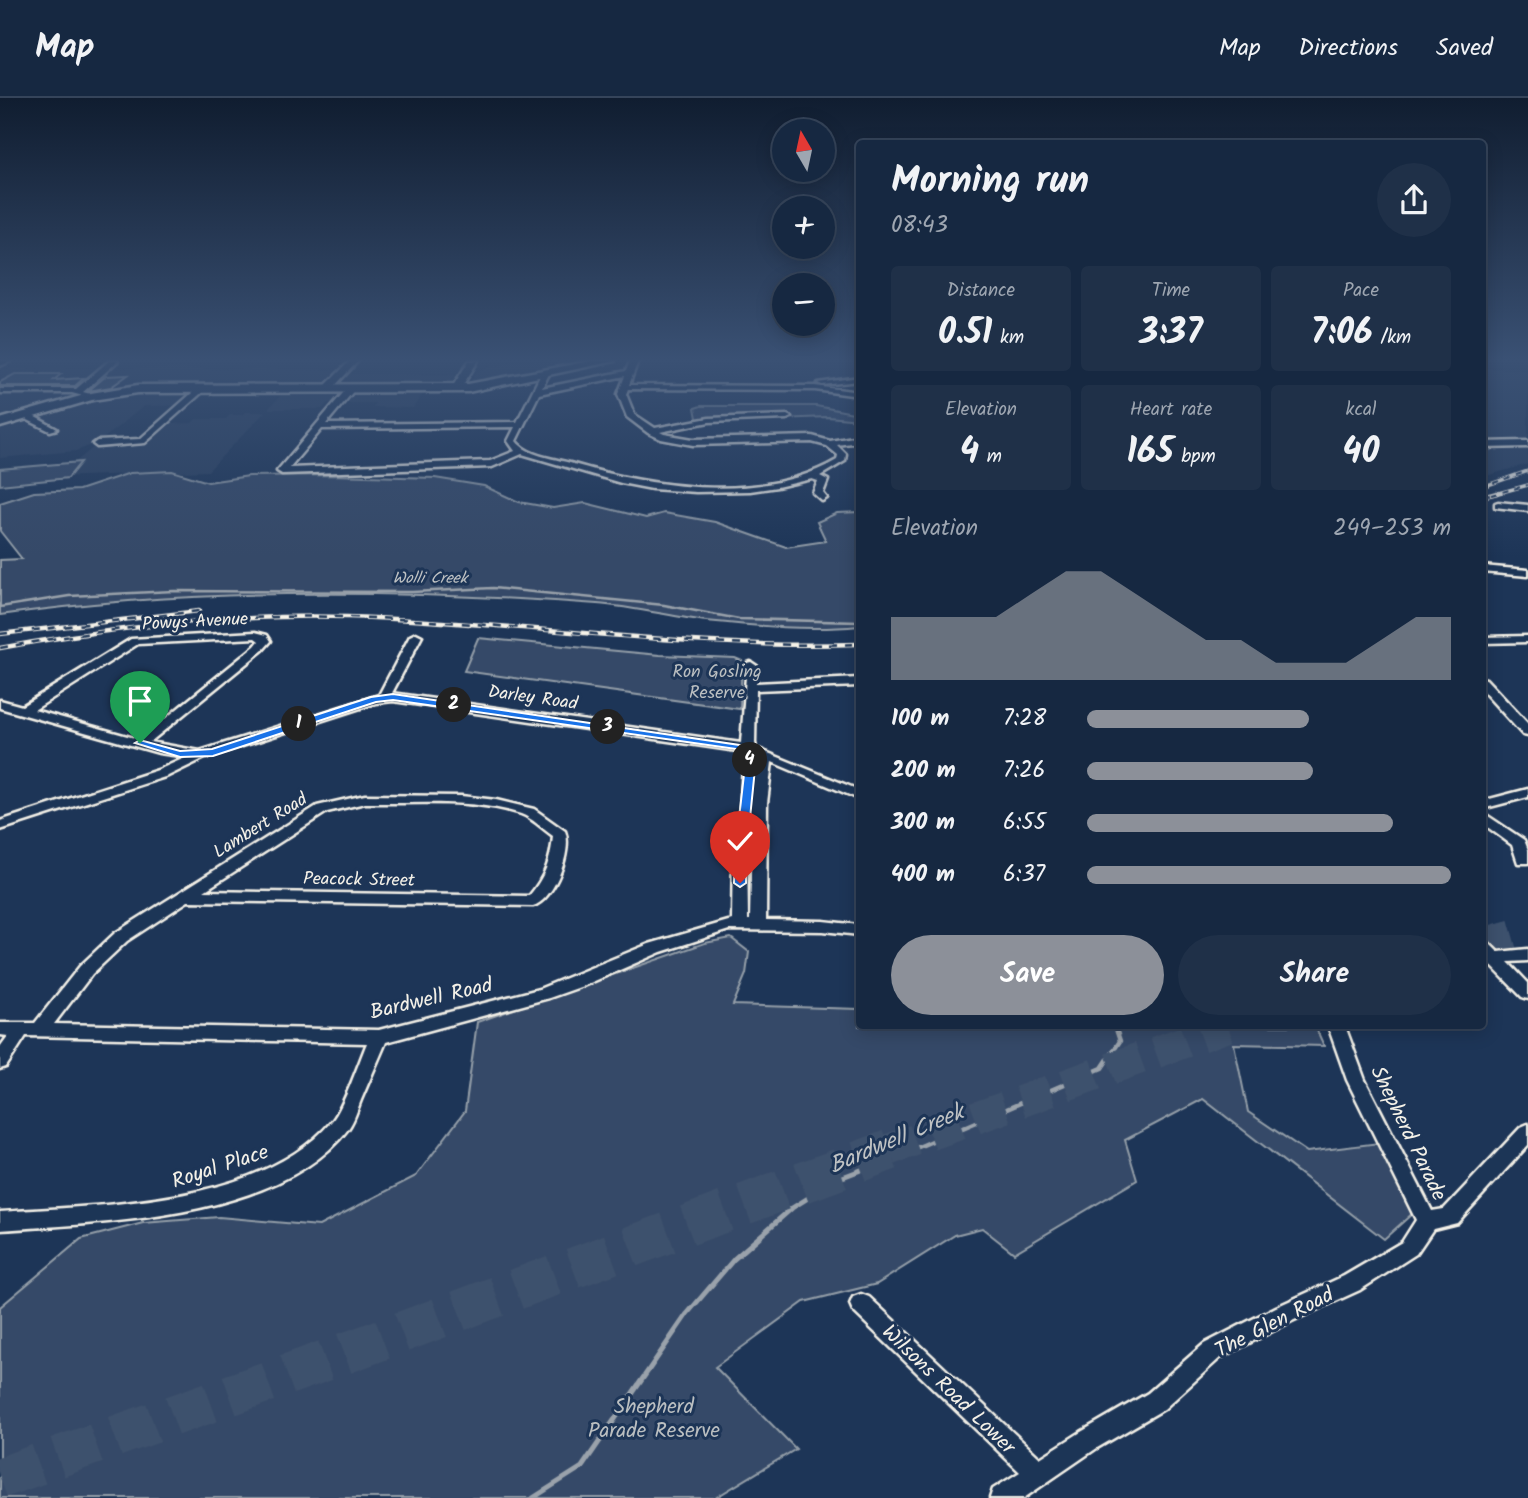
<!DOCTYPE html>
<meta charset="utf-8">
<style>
:root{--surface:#162841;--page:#1f3048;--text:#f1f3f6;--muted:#9ea6b1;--line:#35445a;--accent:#8c9099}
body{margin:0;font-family:Kalam,sans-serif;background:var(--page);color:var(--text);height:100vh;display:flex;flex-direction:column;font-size:26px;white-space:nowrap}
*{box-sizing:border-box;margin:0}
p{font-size:23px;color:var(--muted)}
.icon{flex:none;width:38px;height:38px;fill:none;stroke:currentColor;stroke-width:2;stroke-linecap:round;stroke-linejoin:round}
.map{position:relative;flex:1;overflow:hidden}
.sheet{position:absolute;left:856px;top:42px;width:630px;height:889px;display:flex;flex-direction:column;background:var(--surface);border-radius:7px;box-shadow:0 4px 18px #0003,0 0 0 2px var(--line)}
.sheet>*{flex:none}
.needle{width:46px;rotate:351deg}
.buttons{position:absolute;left:772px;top:21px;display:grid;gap:14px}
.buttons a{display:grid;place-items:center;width:63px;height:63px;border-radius:50%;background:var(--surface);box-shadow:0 4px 18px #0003,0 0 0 2px var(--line);font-size:35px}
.pin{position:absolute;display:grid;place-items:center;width:60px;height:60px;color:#fff;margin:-72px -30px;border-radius:50% 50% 50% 0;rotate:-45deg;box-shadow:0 0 7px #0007}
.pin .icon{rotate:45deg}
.km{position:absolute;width:35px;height:35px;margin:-18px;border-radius:50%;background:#222;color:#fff;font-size:19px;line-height:35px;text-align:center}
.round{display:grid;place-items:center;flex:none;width:74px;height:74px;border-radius:37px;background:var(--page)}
.overview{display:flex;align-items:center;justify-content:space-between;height:119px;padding:0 35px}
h1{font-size:38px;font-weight:800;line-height:52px}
.metrics{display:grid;grid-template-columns:repeat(3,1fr);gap:10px;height:119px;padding:7px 35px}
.metrics div{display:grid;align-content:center;border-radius:7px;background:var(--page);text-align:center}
.metrics b{font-size:35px;font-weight:800}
.metrics small{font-size:19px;font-weight:400}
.metrics p{font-size:19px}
.chart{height:196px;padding:14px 35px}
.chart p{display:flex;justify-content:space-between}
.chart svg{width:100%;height:126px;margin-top:7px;fill:var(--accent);opacity:.7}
.button{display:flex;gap:14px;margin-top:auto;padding:14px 35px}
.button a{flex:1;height:80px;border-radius:42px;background:var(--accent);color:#fff;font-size:28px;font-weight:800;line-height:80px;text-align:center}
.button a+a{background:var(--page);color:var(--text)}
ul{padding:0 35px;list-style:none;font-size:23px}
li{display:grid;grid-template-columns:112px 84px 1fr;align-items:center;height:52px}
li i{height:18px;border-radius:9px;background:var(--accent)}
header{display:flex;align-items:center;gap:42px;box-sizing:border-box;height:98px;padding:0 35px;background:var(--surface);border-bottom:2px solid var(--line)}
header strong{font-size:33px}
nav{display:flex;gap:38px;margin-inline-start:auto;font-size:24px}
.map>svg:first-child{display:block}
</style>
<header>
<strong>Map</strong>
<nav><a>Map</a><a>Directions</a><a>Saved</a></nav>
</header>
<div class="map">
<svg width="1528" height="1400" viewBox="0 0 1528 1400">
<rect width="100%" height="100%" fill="#1d3557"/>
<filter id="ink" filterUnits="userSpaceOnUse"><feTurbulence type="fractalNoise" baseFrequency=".0143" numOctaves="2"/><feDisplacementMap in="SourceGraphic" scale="14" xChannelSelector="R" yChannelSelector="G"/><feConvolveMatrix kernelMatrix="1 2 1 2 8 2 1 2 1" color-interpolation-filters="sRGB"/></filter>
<g filter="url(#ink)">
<path fill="#2a4060" d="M515,263H595L469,286L477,273Z
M102,270L337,272L334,276L455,277L448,287L386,294H424L413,310L373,309L375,305H328L322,311H268L284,294H212L205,296L193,307L144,308L99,344L76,353L0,360V271Z
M1482,270L1528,273V366L1482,379Z
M245,314H265L208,373L57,379L95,348L143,346L150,343L171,326L192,325L196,321H226L230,317H242Z"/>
<path fill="#354a67" stroke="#949ea8" stroke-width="2" d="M701,308H816L859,316V322L828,319L703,324L697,320L695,310Z
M81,364L68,380L0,387V371Z
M172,373L208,384L249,378L332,377L435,380L484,388L519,404L553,410L585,405L646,420L664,415L715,424L786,449L826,443L817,424L837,415L859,414V528C810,533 756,528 706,523C670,518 633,509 597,506C402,492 193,489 0,517V462L22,461L0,433V405L34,394L79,392L130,375Z
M478,540L660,557L735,560L742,563L740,611L464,573Z
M731,840L749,854L746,876L733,907L859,911V928H1315L1324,948L1234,946L1248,1014L1307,1054L1379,1045L1413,1115L1384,1141L1203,1001L1125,1042L1137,1082L1014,1155L982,1130L955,1137L877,1186L804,1204L715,1269L796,1351L715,1400H0V1209L81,1141L143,1125L219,1119L319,1128L416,1078L465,1013L477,924L705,845Z"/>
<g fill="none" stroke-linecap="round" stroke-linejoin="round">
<path stroke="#9aa2ab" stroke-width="2.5" d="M0,509L69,498L174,493L412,494L493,490L664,507L739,521L859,524"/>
<path stroke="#9aa2ab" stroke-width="4.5" d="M909,1053L1102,970L1120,943L1115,928"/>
<path stroke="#9aa2ab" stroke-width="5" d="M533,1400L582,1369L687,1216L734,1161L792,1110L840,1080L913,1052"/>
</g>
<path fill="#485b74" stroke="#f4f1e8" stroke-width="2" d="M15,276H61L54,282L84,280L75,288H0V284Z
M128,277L111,289L88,293L106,278Z"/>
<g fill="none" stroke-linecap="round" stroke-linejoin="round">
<path stroke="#3d516d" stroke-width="32" stroke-dasharray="32 16" stroke-linecap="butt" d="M1482,846L1528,833
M885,1053L1228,928"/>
<path stroke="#3d516d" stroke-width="41" stroke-dasharray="41 20" stroke-linecap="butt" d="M0,1380L308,1269L890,1052"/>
<g stroke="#f4f1e8" stroke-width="5">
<path id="minor" d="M0,263H11L0,268Z
M109,263H118L83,294L94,297V301L72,295H0V291H76Z
M350,263H358L331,292H325V288Z
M630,263H638L629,287L815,288L859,294V298L815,292L628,291L626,296L634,316L655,330L709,320L787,317L791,319L787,321L709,324L660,334L664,336L693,341L812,338L830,343L859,338V344L837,347L846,356L845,363L820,378L828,382L823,395L827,400L822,403L813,395L818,383L812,381L777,389L750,393L696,394L652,391L621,385L522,356L492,369L282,376L277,373L349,288L356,290L326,326L517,324L542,274L549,276L542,290L626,273ZM625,278L618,296L627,319L648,335L661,341L693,347L812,344L827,348L838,357L837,362C760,407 650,389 570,365C552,360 528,358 516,343L539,296ZM515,329L508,343L515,353L490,363L289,370L322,331Z
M859,279V283L822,287L818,285Z
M200,288L207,290L145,345L97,349L93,346L97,343L140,341Z
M22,315H28L57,331L50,333L22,319Z
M1528,343V349L1482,350V344Z
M1498,404L1528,407V413L1495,409V405Z
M1482,468L1528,472V478L1482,474Z
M255,534L267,537L271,543L263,552L150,644L200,653L379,597L410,538L416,535L422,538L392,595L741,645L747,565L751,564L757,568L756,585L859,580V588L756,592L755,645L756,650L859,692V701L772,664L767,705L766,822L823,823L859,827V837L823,833L729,832L661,854L583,888L549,900L386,944C378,963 369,983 361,1002C357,1012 354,1023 348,1031C280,1121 104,1125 0,1132V1114C103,1107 261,1107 332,1023C344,1009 359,964 367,945L26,938L6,969L0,971V949L8,938L0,937V925H35L80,868L115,835L317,708L365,697L461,698L496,702L534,711L565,733C573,752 554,802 533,808L188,803L127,843L92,876L54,926L379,932L539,891L649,846L732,822L733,745L739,728L744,654L393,603L376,605L205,660L168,678L0,732V723L158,672L187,659L159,655L0,610V602L22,608L131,541ZM255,540L259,543L255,548L155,629L138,641L34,612L138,546ZM365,705C416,706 473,700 521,716C532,720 543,731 553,738C551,762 545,779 529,798L204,793L327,714ZM752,731L750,822H748L747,745Z
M1528,538V544L1482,545V539Z
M1482,580L1486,581L1528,626V638L1523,637L1482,592Z
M1528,691V699L1482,711V703Z
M1482,714L1524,742L1528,752V765H1518L1512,747L1482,725Z
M1482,843L1488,844L1498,854L1528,851V863L1508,864L1528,885V901L1522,899L1482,858Z
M1328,928H1345L1365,982L1432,1113L1444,1111L1521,1029L1528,1026V1047L1457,1125L1433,1131L1416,1156L1360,1192L1292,1223L1220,1260L1164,1311L1097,1350L1024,1400H990L993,1391L1020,1374L853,1213L850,1206L853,1199L861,1196L869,1199L1040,1360L1081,1334L1148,1295L1204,1246L1276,1209L1344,1178L1402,1144L1416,1122L1347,982Z"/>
</g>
<g stroke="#f4f1e8" stroke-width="5">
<path id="tertiary" d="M469,263H478L459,293H453L451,291Z"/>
</g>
<g stroke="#f4f1e8" stroke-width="5">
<path id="secondary" d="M591,263H615L468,294L138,295L92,302L0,329V321L91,295L138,287L468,286Z"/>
</g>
<use href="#minor" fill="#1d3557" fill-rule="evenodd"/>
<use href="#tertiary" fill="#1d3557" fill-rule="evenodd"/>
<use href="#secondary" fill="#1d3557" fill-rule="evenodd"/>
<g stroke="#f4f1e8" stroke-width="3.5">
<path id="rail-far1" d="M1482,389L1528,373
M1491,397L1528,387"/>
</g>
<g stroke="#f4f1e8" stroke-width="4.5">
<path id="rail" d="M1482,399L1497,395
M0,536L199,513
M0,550C115,529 230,516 347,519C519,524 686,552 859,546"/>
</g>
<use href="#rail-far1" stroke="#1d3557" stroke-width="2" stroke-dasharray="6" stroke-linecap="butt"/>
<use href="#rail" stroke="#1d3557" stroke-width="2.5" stroke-dasharray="8" stroke-linecap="butt"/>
</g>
</g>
<linearGradient id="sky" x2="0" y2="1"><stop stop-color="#101d30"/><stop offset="0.57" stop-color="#3a5174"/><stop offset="1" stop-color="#3a5174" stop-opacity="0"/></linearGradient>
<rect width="1528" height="459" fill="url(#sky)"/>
<path fill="#1a73e8" stroke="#fff" stroke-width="2" d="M393,596L753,649L756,657C753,700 746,742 746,785L740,789L734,785C735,742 742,700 746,657L745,653L736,651L393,602L376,604L213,658L180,659L135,645L140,642L180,653L212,651L371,599Z"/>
<g text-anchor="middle" stroke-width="6" stroke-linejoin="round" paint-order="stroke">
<g font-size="16" font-style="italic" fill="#c0c3c4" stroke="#1d3557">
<text x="430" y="485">Wolli Creek</text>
</g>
<g font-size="18" fill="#f4f1e8" stroke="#1d3557">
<text transform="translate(195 523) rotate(-3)" y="6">Powys Avenue</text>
<text transform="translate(533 599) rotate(8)" y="6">Darley Road</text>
<text transform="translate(260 727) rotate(-32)" y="6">Lambert Road</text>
<text transform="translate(359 781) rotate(1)" y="6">Peacock Street</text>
</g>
<g font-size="18" fill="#bbbfc1" stroke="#1d3557">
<text x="717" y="579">Ron Gosling<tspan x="717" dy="21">Reserve</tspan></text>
</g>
<g font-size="21" fill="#f4f1e8" stroke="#1d3557">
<text transform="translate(431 900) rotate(-13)" y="7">Bardwell Road</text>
<text transform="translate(1409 1035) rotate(64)" y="7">Shepherd Parade</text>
<text transform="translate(220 1068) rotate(-18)" y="7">Royal Place</text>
<text transform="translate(1274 1224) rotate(-27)" y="7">The Glen Road</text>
<text transform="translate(949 1291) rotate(44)" y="7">Wilsons Road Lower</text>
</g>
<g font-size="21" fill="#bbbfc1" stroke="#1d3557">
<text x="654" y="1315">Shepherd<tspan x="654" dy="24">Parade Reserve</tspan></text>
</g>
<g font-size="23" font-style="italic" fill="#c0c3c4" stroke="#1d3557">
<text transform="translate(896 1040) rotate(-23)" y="8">Bardwell Creek</text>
</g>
</g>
</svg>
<div class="buttons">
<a><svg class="needle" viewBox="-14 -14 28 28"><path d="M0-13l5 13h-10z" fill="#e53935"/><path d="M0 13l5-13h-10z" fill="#9ea6b1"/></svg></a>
<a>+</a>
<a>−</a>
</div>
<div class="pin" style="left:140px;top:645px;background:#1e9e55"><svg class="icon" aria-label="arrive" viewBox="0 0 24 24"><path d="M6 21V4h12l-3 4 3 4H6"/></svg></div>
<div class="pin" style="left:740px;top:785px;background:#d93025"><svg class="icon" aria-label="check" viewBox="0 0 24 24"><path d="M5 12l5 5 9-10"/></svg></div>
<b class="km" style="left:299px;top:626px">1</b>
<b class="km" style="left:454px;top:607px">2</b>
<b class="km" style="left:608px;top:629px">3</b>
<b class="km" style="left:750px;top:662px">4</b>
<section class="sheet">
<div class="overview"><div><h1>Morning run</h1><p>08:43</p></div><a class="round"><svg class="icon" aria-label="share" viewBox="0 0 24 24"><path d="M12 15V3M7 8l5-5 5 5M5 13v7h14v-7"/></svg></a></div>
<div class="metrics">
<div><p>Distance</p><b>0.51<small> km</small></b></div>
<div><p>Time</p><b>3:37</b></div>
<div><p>Pace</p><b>7:06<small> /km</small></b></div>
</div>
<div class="metrics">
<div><p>Elevation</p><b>4<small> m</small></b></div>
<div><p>Heart rate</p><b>165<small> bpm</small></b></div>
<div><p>kcal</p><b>40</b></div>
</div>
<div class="chart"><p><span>Elevation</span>249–253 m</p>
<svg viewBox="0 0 160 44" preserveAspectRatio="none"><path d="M0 44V22L10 22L20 22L30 22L40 14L50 6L60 6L70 14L80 22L90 30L100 30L110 38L120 38L130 38L140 30L150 22L160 22V44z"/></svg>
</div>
<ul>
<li><b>100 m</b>7:28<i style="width:61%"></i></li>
<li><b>200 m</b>7:26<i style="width:62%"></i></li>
<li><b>300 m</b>6:55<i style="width:84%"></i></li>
<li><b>400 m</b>6:37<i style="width:100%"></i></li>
</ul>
<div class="button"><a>Save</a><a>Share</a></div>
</section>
</div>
